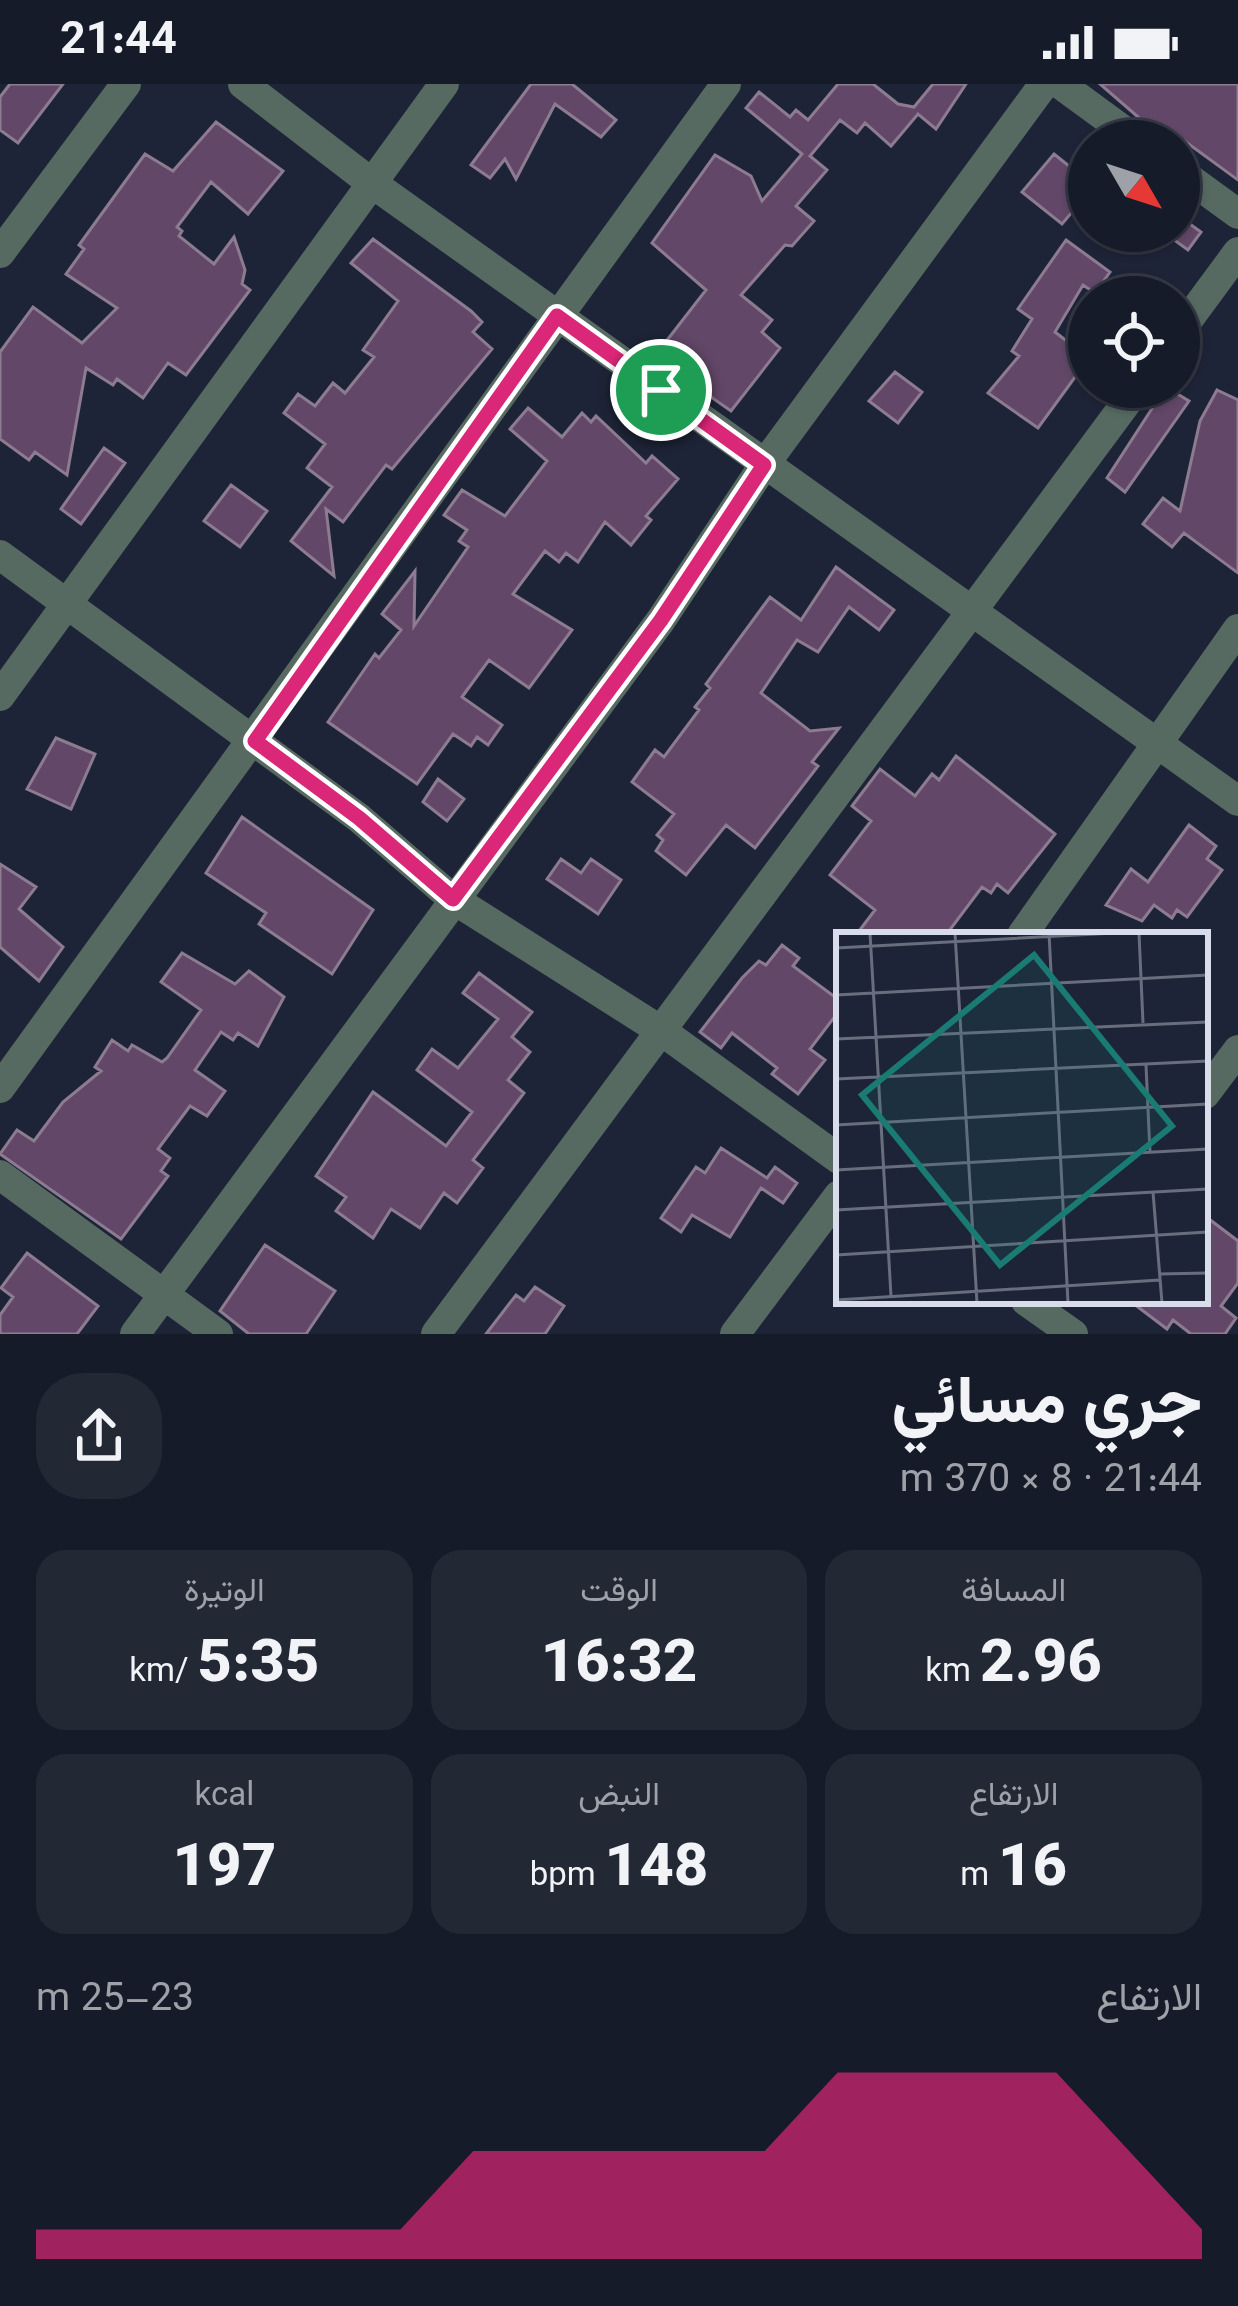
<!DOCTYPE html>
<html lang="ar">
<meta charset="utf-8">
<style>
:root{--surface:#161b29;--page:#232835;--text:#f1f3f6;--muted:#9ea1a8;--line:#353946;--accent:#db2777}
body{margin:0;font-family:Georgia,Vazirmatn,serif;background:var(--page);color:var(--text);direction:rtl;height:100vh;display:flex;flex-direction:column;font-size:45px;white-space:nowrap}
*{box-sizing:border-box;margin:0}
p{font-size:39px;color:var(--muted)}
.icon{flex:none;width:66px;height:66px;fill:none;stroke:currentColor;stroke-width:2;stroke-linecap:round;stroke-linejoin:round}
.map{position:relative;height:1250px;overflow:hidden;direction:ltr}
.panel{display:flex;flex-direction:column;background:var(--surface);flex:1}
.panel>*{flex:none}
.needle{width:78px;rotate:129deg}
.controls{position:absolute;left:1068px;top:36px;display:grid;gap:24px}
.controls a{display:grid;place-items:center;width:132px;height:132px;border-radius:50%;background:var(--surface);box-shadow:0 3px 9px #0004,0 0 0 3px var(--line);font-size:60px}
.pin{position:absolute;display:grid;place-items:center;width:102px;height:102px;color:#fff;margin:-51px;border:6px solid #fff;border-radius:50%;box-shadow:0 3px 12px #0007}
.round{display:grid;place-items:center;flex:none;width:126px;height:126px;border-radius:48px;background:var(--page)}
.overview{display:flex;align-items:center;justify-content:space-between;height:204px;padding:0 36px}
h1{font-size:66px;font-weight:800;line-height:90px}
.metrics{display:grid;grid-template-columns:repeat(3,1fr);gap:18px;height:204px;padding:12px 36px}
.metrics div{display:grid;align-content:center;border-radius:30px;background:var(--page);text-align:center}
.metrics b{font-size:60px;font-weight:800}
.metrics small{font-size:33px;font-weight:400}
.metrics p{font-size:33px}
.chart{height:336px;padding:24px 36px}
.chart p{display:flex;justify-content:space-between}
.chart svg{width:100%;height:216px;margin-top:12px;fill:var(--accent);opacity:.7}
.status{display:flex;justify-content:space-between;align-items:center;height:84px;padding:0 60px;background:var(--surface);direction:ltr}
.status svg{height:33px;fill:currentColor}
.map>svg:first-child{display:block}
</style>
<div class="status"><b>21:44</b><svg viewBox="0 0 49 12"><path d="M0 12V9h3v3zM5 12V6h3v6zM10 12V3h3v9zM15 12V0h3v12zM26 1h20v11H26zM47 4h2v5h-2z"/></svg></div>
<div class="map">
<svg width="1238" height="1250" viewBox="0 0 1238 1250">
<rect width="100%" height="100%" fill="#1e2437"/>
<path fill="#624768" stroke="#8d7c91" stroke-width="3" d="M10,0H63L18,59L0,46V13Z
M531,0H572L616,36L601,53L555,20L516,95L505,75L490,94L471,81Z
M838,0H873L898,20L914,23L933,0H966L936,45L918,30L891,62L865,39L857,49L840,36L810,72L827,86L796,122L814,137L792,162L785,161L741,211L772,236L762,248L780,264L731,327L654,273L706,206L652,159L715,71L751,92L762,117L802,70L746,24L759,8L790,33L796,26L808,36Z
M1100,0H1238V96L1164,42L1153,46Z
M216,38L283,87L248,130L211,98L177,143L182,147L179,152L214,180L234,153L245,186L242,200L250,206L186,291L168,279L143,314L117,295L113,301L86,284L67,391L35,368L29,376L0,355V268L33,223L82,259L117,224L66,190L84,165L79,161L145,70L173,87Z
M1054,70L1089,98V108L1062,140L1022,108Z
M1183,135L1201,148L1188,166L1170,153Z
M373,155L471,227L482,238L473,248L492,265L392,385L386,381L343,438L326,425L334,492L291,457L332,403L307,384L325,360L284,329L298,310L315,322L333,299L345,309L374,273L363,266L398,217L351,179Z
M1066,156L1110,188L1095,209L1083,201L1055,248L1089,274L1038,344L988,309L1019,272L1012,267L1032,235L1018,225Z
M895,288L922,308L898,339L869,317Z
M1166,303L1189,317L1125,408L1107,394Z
M1217,306L1238,316V489L1184,449L1172,463L1143,440L1163,414L1180,427L1200,337Z
M528,324L562,353L582,329L591,338L596,332L646,379L652,372L678,395L646,432L651,436L631,461L605,438L578,478L566,469L559,478L545,467L513,510L572,546L529,604L489,576L462,613L502,641L488,661L477,653L471,662L453,650L417,700L328,638L375,570L379,574L401,546L382,530L415,487L414,542L468,463L459,457L467,446L444,431L462,406L505,432L547,377L510,345Z
M104,364L125,379L81,440L61,425Z
M231,401L267,427L240,463L204,437Z
M836,483L894,526L879,546L849,523L818,568L797,556L761,609L810,647L839,644L812,678L818,682L755,764L726,741L686,791L656,767L663,756L657,751L674,730L632,698L655,666L664,673L699,626L695,623L710,604L706,600L770,513L801,536Z
M56,654L95,670L71,725L27,705Z
M956,672L1055,750L1008,809L997,800L991,809L982,803L946,851H856L875,826L830,791L871,737L852,722L880,685L915,712L932,690L939,696Z
M438,695L464,715L447,737L423,718Z
M242,733L373,826L332,890L259,840L266,829L206,789Z
M1189,741L1216,762L1207,775L1222,786L1187,833L1177,826L1172,834L1154,821L1142,837L1106,821L1131,785L1148,798Z
M561,775L581,789L591,775L621,796L598,830L547,795Z
M0,780L36,803L19,825L63,863L39,897L0,863Z
M782,861L799,874L793,882L839,916V927L810,965L825,976L798,1010L772,990L777,984L732,949L721,964L700,948L742,894L759,877L766,881Z
M182,869L235,900L249,887L284,913L258,962L238,949L233,956L221,948L195,986L225,1007L207,1032L190,1022L158,1065L170,1074L161,1087L168,1092L121,1155L0,1070L17,1046L34,1057L63,1018L101,987L95,983L112,956L128,967L132,961L162,978L167,974L201,926L161,898Z
M479,889L532,928L512,953L530,968L508,996L524,1009L473,1076L483,1084L457,1119L444,1109L420,1144L391,1125L373,1154L336,1127L346,1113L316,1092L373,1008L446,1062L472,1028L417,986L432,965L458,984L498,935L463,909Z
M721,1064L767,1094L775,1083L797,1099L783,1119L761,1104L730,1153L692,1131L681,1148L661,1134L696,1083L705,1089Z
M1205,1132L1238,1157V1199L1221,1222L1236,1234L1225,1250H1191L1173,1236L1167,1245L1130,1217H1205Z
M265,1161L335,1207L306,1250H249L220,1227Z
M27,1169L98,1222L77,1250H0V1231L13,1213L1,1204Z
M535,1203L564,1222L545,1250H486L516,1211L524,1217Z"/>
<g fill="none" stroke-linecap="round" stroke-linejoin="round">
<path stroke="#566a61" stroke-width="30" d="M243,0L369,97L1238,717
M1060,0L1138,57
M1179,87L1238,130
M0,169L126,0
M1179,248L1238,168
M0,471L359,734L453,815L663,948L839,1075
M0,612L444,0
M1022,851L1238,545
M0,1004L726,0
M1205,1010L1238,966
M0,1091L218,1250
M1026,1217L1073,1250
M135,1250L661,536L764,381L1044,0
M436,1250L1138,303
M735,1250L839,1111"/>
</g>
<g fill="none" stroke-linecap="round" stroke-linejoin="round">
<g stroke="#fff" stroke-width="24">
<path id="route" d="M557,232L764,381L661,536L453,815L359,734L255,657Z"/>
</g>
<use href="#route" stroke="#db2777" stroke-width="15"/>
</g>
<g transform="translate(836 848)">
<rect width="372" height="372" fill="#1e2437"/>
<path fill="none" stroke="#696e7f" stroke-width="3" d="M34,1L55,364M119,1L141,371M213,1L232,371M303,1L307,91M0,16L279,1M0,63L372,43M0,107L372,90M310,133L314,221M0,147L372,129M0,193L372,172M0,238L372,217M317,260L326,371M0,278L372,257M0,323L372,300M323,342L372,341M0,368L324,348"/>
<path fill="#197b74" fill-opacity="0.15" stroke="#197b74" stroke-width="6" d="M198,23L336,194L164,333L26,163Z"/>
<rect width="372" height="372" fill="none" stroke="#d9ddeb" stroke-width="6"/>
</g>
</svg>
<div class="controls">
<a><svg class="needle" viewBox="-14 -14 28 28"><path d="M0-13l5 13h-10z" fill="#e53935"/><path d="M0 13l5-13h-10z" fill="#9ea1a8"/></svg></a>
<a><svg class="icon" aria-label="locate" viewBox="0 0 24 24"><circle cx="12" cy="12" r="6"/><path d="M12 2v4M12 18v4M2 12h4M18 12h4"/></svg></a>
</div>
<div class="pin" style="left:661px;top:306px;background:#1e9e55"><svg class="icon" aria-label="arrive" viewBox="0 0 24 24"><path d="M6 21V4h12l-3 4 3 4H6"/></svg></div>
</div>
<section class="panel">
<div class="overview"><div><h1>جري مسائي</h1><p>21:44 · 8 × 370 m</p></div><a class="round"><svg class="icon" aria-label="share" viewBox="0 0 24 24"><path d="M12 15V3M7 8l5-5 5 5M5 13v7h14v-7"/></svg></a></div>
<div class="metrics">
<div><p>المسافة</p><b>2.96<small> km</small></b></div>
<div><p>الوقت</p><b>16:32</b></div>
<div><p>الوتيرة</p><b>5:35<small> /km</small></b></div>
</div>
<div class="metrics">
<div><p>الارتفاع</p><b>16<small> m</small></b></div>
<div><p>النبض</p><b>148<small> bpm</small></b></div>
<div><p>kcal</p><b>197</b></div>
</div>
<div class="chart"><p><span>الارتفاع</span>23–25 m</p>
<svg viewBox="0 0 160 44" preserveAspectRatio="none"><path d="M0 44V38L10 38L20 38L30 38L40 38L50 38L60 22L70 22L80 22L90 22L100 22L110 6L120 6L130 6L140 6L150 22L160 38V44z"/></svg>
</div>
</section>
